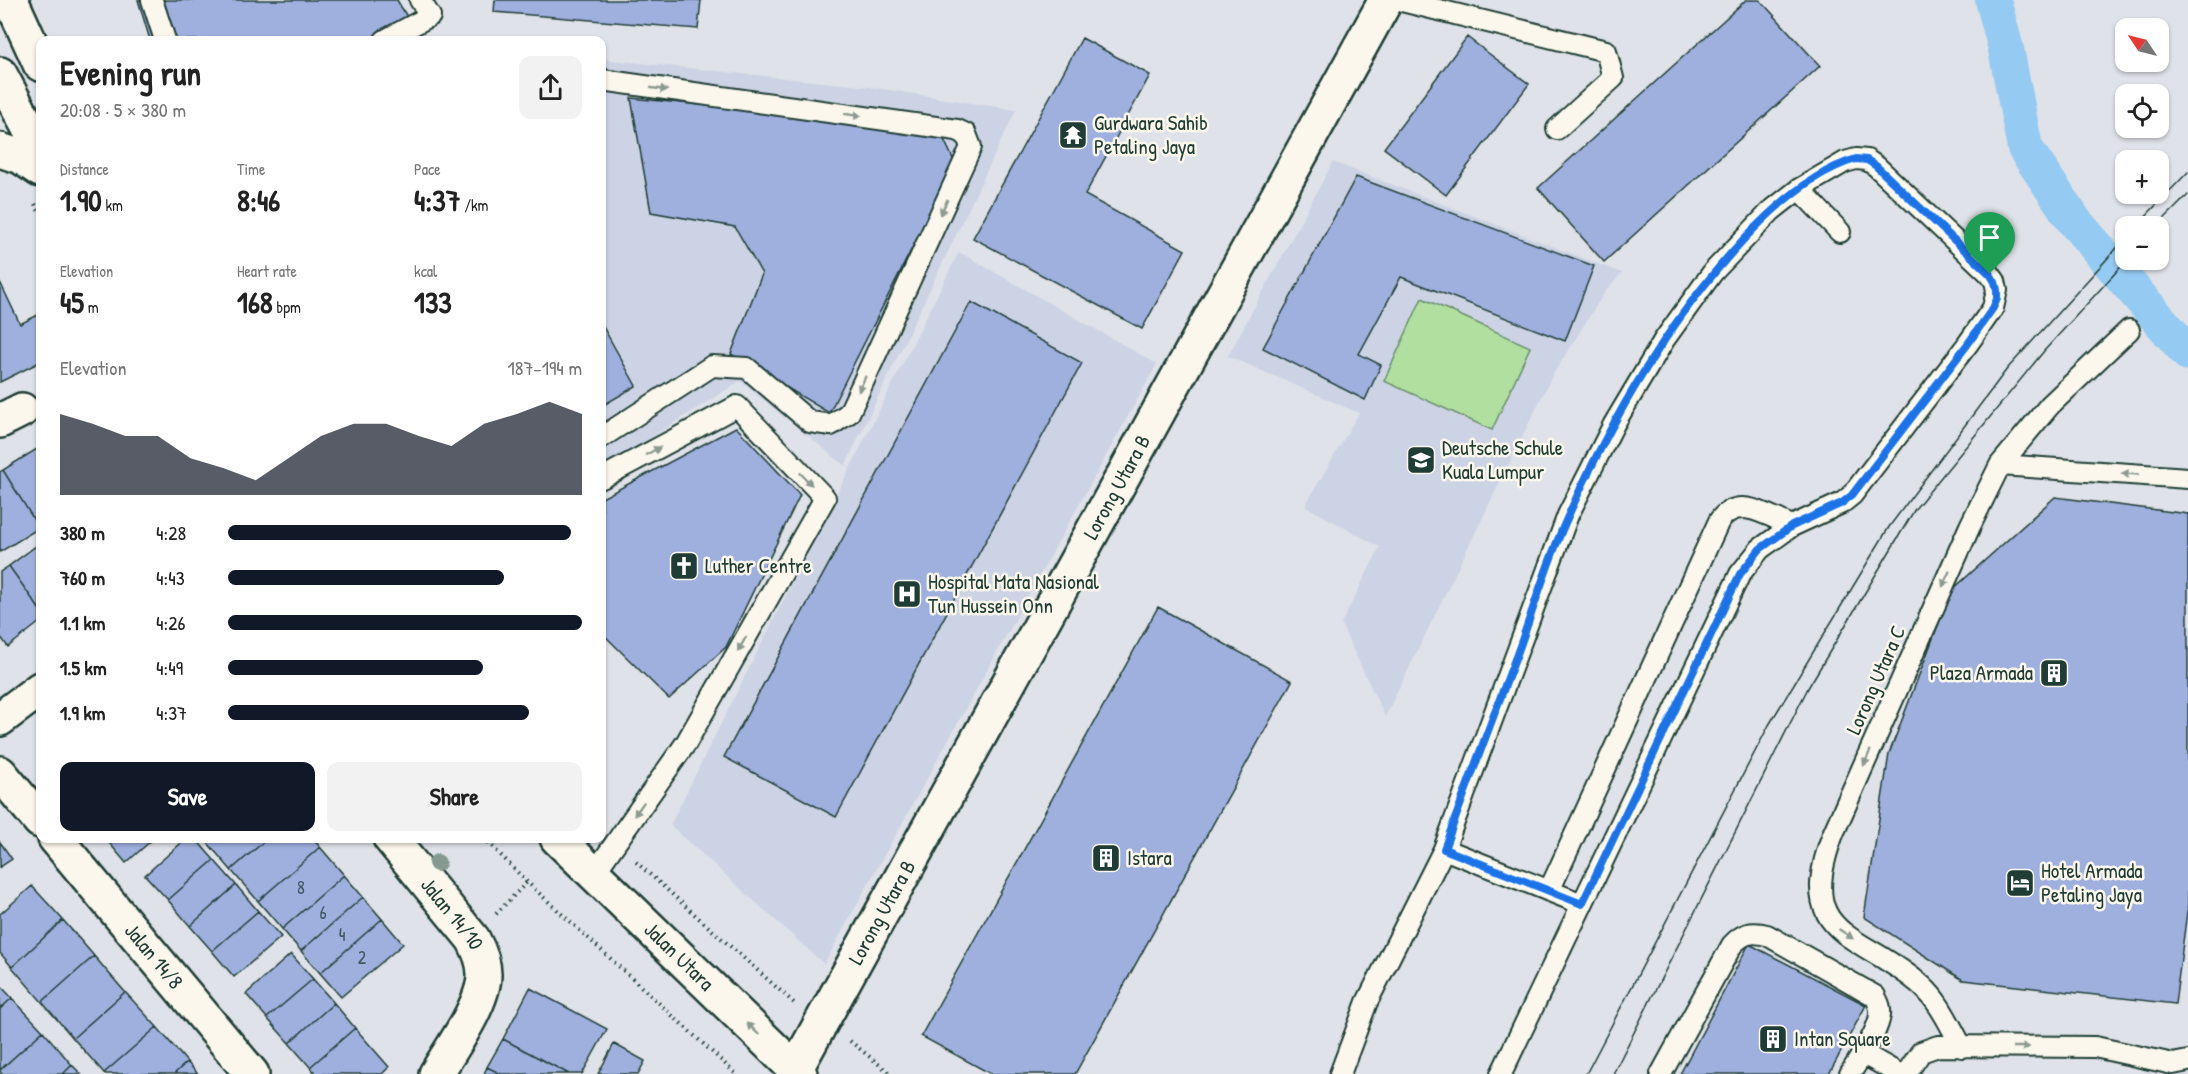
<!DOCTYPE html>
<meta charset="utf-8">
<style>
:root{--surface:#fff;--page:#f2f2f2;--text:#222;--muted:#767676;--accent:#111827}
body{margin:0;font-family:"Patrick Hand",sans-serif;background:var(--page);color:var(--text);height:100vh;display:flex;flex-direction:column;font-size:22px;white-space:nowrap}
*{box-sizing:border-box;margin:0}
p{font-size:20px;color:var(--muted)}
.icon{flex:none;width:33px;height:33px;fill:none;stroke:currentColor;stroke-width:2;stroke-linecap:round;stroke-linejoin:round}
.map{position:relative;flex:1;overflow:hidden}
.drawer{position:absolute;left:36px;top:36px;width:570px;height:807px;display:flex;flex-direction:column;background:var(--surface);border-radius:12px;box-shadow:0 2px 4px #0004}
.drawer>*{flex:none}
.needle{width:39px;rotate:305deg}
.tools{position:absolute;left:2115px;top:18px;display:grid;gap:12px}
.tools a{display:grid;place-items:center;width:54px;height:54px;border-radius:12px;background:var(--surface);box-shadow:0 2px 4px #0004;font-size:30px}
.pin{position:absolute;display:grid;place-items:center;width:51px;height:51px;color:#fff;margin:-62px -26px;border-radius:50% 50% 50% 0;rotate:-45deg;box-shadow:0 0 6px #0007}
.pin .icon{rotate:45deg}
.round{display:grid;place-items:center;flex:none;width:63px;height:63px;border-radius:12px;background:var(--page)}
.head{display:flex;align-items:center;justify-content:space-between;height:102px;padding:0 24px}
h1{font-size:33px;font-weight:800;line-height:45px}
.metrics{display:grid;grid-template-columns:repeat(3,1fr);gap:9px;height:102px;padding:6px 24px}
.metrics div{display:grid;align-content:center}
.metrics b{font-size:30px;font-weight:800}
.metrics small{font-size:16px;font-weight:400}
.metrics p{font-size:16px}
.chart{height:168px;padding:12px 24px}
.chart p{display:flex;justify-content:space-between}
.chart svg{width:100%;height:108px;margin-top:6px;fill:var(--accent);opacity:.7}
.action{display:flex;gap:12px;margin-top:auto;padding:12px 24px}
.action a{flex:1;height:69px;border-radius:12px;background:var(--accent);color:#fff;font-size:24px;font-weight:800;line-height:69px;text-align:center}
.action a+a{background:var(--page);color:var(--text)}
ul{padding:0 24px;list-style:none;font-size:20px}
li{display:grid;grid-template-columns:96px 72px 1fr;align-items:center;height:45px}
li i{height:15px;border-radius:8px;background:var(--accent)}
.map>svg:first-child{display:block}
</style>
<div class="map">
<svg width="2188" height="1074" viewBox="0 0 2188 1074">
<rect width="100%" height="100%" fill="#dfe2e8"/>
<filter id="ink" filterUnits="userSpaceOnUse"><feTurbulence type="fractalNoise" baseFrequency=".0167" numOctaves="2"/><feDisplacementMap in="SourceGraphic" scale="12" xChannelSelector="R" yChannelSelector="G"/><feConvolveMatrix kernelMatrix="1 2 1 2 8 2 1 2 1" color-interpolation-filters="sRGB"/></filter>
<g filter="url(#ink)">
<path fill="#ccd3e5" d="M602,59L870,87L1016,110L845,466L740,381L602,469Z
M1333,162L1622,273L1604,293L1551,378L1385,717L1341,624L1380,547L1305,506L1359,413L1228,356Z
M959,252L1157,364L824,964L670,825Z"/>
<path fill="#b0df9f" stroke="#688e6a" stroke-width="1.5" d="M1422,298L1530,347L1492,430L1384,381Z"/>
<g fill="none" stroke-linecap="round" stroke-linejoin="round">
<path stroke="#95caf3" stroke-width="36" d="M1993,0L2006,49L2025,148L2075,222L2188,353"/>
</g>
<path fill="#9fb0df" stroke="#1f3d34" stroke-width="1.5" d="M138,0H397L419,37L414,40H150Z
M495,0H701L698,29L494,12Z
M1746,0H1760L1820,66L1604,262L1538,188Z
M1467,37L1529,84L1446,195L1384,148Z
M1082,38L1150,75L1085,195L1185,250L1142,329L973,238Z
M631,98L939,129L955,163L829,413L731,354L762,274L735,227L651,212Z
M1356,177L1594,266L1565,341L1401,277L1359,354L1381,365L1365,400L1263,348Z
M0,282L20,324L40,314V362L0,382Z
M971,302L1082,363L836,817L724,757Z
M602,325L636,386L602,406Z
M736,427L800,495L726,647L669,699L602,633V498Z
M40,447V527L39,528L3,470Z
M3,470L39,528L0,552V472Z
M2055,497L2188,514V904L2175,1004L1963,980L1864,917L1889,754L1951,591Z
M40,543V610L9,566Z
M9,566L40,610V622L8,647L0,636V572Z
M1158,607L1292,681L1075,1074H991L921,1036Z
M105,838H154L126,863Z
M187,838H195L214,860L168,900L145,875Z
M211,838H268L231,870L207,842Z
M268,838H312L320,847L258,901L231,870Z
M0,842L12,859L0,867Z
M320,847L344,875L282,929L258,901Z
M214,860L236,885L190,926L168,900Z
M344,875L363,897L301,951L282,929Z
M236,885L258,911L212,951L190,926Z
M32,886L63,920L12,967L0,953V914Z
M363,897L382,919L320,973L301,951Z
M258,911L281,937L234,977L212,951Z
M382,919L403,944L341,997L320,973Z
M63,920L94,956L42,1002L12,967Z
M1749,944L1866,1005L1829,1074H1680Z
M291,954L313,979L267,1018L246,994Z
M94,956L125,992L73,1038L42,1002Z
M313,979L334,1003L289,1043L267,1018Z
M0,985L12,998L0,1009Z
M530,988L607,1029L582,1074H569L503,1039Z
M125,992L157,1027L104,1073L73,1038Z
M12,998L43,1031L0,1070V1009Z
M334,1003L355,1028L310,1067L289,1043Z
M157,1027L187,1062L174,1074H106L104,1073Z
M355,1028L389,1067L382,1074H316L310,1067Z
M43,1031L72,1065L63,1074H1L0,1070Z
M503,1039L569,1074H501L487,1067Z
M614,1044L645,1061L638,1074H598Z
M187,1062L198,1074H174Z
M72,1065L81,1074H63Z
M487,1067L501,1074H484Z"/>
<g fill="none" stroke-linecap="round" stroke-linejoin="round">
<g stroke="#1f3d34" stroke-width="24">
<path id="service" d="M152,0L165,40
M1398,0L1606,51L1613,78L1557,129
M385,40L430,16L420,0
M602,80L957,130L966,134L971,147L849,413L831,425L810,422L747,368L712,366L602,437
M1799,189L1840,232
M2000,465L2050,405L2129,330
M1444,849L1582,904
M593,875L686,743L825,498L737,406L602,478
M1549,891L1719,521C1738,494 1768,516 1792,526
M1962,1047C1950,1026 1940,1002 1922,986C1860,931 1793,940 1833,834L1970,526L2000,465L2188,478
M1862,1053L1899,1074
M1340,1074L1367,1002L1444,849L1568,515L1614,424L1664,340L1713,272L1771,211L1799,189L1845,162L1856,159L1867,160L1876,166L1990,274L1995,281L1997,290L1993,308L1967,345L1852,495L1842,503L1792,526L1760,549L1740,574L1501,1074
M1661,1074L1732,945C1743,933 1752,931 1767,935L1875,996C1878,1002 1881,1007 1880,1014C1879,1031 1859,1059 1850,1074
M1906,1074L1921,1052L1938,1046L2095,1047L2173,1064L2188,1061"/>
</g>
<g stroke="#1f3d34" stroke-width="38">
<g id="minor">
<path d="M0,150L21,157L40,170"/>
<path d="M0,421L22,410"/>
<path d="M0,719L40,689"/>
<path d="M0,773L40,821"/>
<path id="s1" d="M55,838L252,1074"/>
<path id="s2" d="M390,838L473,939C479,950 484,961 484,974C485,1002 451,1049 436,1074"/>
<path id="s3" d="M795,1070L1386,0"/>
</g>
</g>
<g stroke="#1f3d34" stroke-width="38">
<g id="primary">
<path d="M11,0L40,64"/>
<path d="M0,74L40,149"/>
<path id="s4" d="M557,838L800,1074"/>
</g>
</g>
<path stroke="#1f3d34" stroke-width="4" stroke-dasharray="1.5 4.5" stroke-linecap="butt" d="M35,204L40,214
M484,838L527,882L736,1074
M636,862L794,1003
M496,914L527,882
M850,1041L891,1074"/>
<use href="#service" stroke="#fbf7ec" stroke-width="20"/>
<use href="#minor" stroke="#fbf7ec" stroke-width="33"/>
<use href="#primary" stroke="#fbf7ec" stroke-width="33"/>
<path stroke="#1f3d34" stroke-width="1.5" d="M2136,226L2188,172
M2157,226L2188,195
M1586,1074L1769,725L1889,527L2007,369L2126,238
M1613,1074L1808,688L1915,509L2044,351L2127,260"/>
</g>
<circle fill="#859991" cx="437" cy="863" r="9"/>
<defs><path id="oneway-solid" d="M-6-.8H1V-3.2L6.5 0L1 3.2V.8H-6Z" transform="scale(1.5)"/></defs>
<g fill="#8d9a90">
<use href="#oneway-solid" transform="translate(659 89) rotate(8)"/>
<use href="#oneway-solid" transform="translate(853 115) rotate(8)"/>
<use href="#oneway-solid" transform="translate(944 207) rotate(115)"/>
<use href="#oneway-solid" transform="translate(862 384) rotate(115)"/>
<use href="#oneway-solid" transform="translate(653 451) rotate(-28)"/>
<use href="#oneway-solid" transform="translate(2130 474) rotate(-176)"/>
<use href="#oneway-solid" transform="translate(806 479) rotate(46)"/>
<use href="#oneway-solid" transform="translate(1946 579) rotate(114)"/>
<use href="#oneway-solid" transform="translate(742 644) rotate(120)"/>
<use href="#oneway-solid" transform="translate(1867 758) rotate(114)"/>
<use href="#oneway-solid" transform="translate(639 809) rotate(125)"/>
<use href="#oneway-solid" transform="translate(1846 934) rotate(34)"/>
<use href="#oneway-solid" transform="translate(753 1029) rotate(-136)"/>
<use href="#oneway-solid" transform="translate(2021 1047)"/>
</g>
</g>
<g fill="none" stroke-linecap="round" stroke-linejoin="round" filter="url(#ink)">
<g stroke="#fff" stroke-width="12">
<path id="route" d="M1856,159L1867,160L1876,166L1990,274L1995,282L1997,290V299L1993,308L1967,345L1852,495L1842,503L1792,526L1760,549L1740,574L1582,904L1444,849C1468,784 1492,719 1517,654C1534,608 1548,559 1569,514C1613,416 1670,319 1743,240C1772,209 1814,171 1856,159Z"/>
</g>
<use href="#route" stroke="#1a73e8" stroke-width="8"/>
</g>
<defs>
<g id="temple-square" transform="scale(1.5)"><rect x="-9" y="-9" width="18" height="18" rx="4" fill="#1f3d34" stroke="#fbf7ec"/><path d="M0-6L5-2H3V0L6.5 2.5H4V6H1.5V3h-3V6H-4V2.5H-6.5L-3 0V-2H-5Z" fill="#fff"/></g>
<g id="school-square" transform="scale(1.5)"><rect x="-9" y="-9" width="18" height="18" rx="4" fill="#1f3d34" stroke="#fbf7ec"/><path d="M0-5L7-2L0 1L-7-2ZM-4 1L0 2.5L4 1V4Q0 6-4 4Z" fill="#fff"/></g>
<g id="church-square" transform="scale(1.5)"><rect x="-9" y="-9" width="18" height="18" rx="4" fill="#1f3d34" stroke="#fbf7ec"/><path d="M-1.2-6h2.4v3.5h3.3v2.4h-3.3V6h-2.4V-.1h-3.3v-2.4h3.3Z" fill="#fff"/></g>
<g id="hospital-square" transform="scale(1.5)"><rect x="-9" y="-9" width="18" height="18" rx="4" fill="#1f3d34" stroke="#fbf7ec"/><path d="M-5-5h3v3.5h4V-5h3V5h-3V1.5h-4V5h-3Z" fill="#fff"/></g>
<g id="building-square" transform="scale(1.5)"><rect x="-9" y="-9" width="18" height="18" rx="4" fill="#1f3d34" stroke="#fbf7ec"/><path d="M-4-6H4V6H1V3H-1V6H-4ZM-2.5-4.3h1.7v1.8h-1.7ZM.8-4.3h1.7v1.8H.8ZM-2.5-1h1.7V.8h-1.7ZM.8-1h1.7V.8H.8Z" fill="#fff"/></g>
<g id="hotel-square" transform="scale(1.5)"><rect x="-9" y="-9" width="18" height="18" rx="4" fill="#1f3d34" stroke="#fbf7ec"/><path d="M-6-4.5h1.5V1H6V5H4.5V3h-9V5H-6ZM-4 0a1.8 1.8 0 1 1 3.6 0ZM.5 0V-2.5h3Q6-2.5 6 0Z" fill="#fff"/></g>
</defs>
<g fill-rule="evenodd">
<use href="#temple-square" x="1073" y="135"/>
<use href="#school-square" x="1421" y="460"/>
<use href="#church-square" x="684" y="566"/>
<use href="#hospital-square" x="907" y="594"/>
<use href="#building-square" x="2054" y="673"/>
<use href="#building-square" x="1106" y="858"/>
<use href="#hotel-square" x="2020" y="883"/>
<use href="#building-square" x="1773" y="1039"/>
</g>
<g text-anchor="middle" stroke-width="5" stroke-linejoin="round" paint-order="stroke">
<g font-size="18" fill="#3f5a5f">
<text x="301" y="894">8</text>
<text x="323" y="919">6</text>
<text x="342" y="941">4</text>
<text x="362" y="964">2</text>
</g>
<g font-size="21" fill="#1f3d34" stroke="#fbf7ec" text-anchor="start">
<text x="1094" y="130">Gurdwara Sahib<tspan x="1094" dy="24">Petaling Jaya</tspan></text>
<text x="1442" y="455">Deutsche Schule<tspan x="1442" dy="24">Kuala Lumpur</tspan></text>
<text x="705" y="573">Luther Centre</text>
<text x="928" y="589">Hospital Mata Nasional<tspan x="928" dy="24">Tun Hussein Onn</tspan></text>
<text x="2033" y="680" text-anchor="end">Plaza Armada</text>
<text x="1127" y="865">Istara</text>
<text x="2041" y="878">Hotel Armada<tspan x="2041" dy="24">Petaling Jaya</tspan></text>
<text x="1794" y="1046">Intan Square</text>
</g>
<g font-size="21" fill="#1f3d34" stroke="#fbf7ec">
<text dy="7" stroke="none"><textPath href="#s3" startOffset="666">Lorong Utara B</textPath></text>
<text transform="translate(1876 680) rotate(-66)" y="7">Lorong Utara C</text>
<text dy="7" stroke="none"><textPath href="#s3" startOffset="180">Lorong Utara B</textPath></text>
<text dy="7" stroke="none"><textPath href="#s2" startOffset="98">Jalan 14/10</textPath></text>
<text dy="7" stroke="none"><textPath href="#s1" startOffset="154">Jalan 14/8</textPath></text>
<text dy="7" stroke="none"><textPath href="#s4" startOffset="170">Jalan Utara</textPath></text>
</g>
</g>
</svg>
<div class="tools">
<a><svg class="needle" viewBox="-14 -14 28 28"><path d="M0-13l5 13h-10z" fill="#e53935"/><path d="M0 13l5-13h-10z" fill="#767676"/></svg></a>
<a><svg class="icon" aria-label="locate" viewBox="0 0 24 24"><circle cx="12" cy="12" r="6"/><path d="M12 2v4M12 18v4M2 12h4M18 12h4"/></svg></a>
<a>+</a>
<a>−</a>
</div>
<div class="pin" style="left:1990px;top:274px;background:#1e9e55"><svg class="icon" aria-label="arrive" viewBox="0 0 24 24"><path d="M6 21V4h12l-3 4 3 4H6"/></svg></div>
<section class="drawer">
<div class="head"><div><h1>Evening run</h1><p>20:08 · 5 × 380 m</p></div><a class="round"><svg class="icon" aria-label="share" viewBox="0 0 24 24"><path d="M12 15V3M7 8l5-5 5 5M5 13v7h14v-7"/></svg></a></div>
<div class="metrics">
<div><p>Distance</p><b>1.90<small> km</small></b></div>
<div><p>Time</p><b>8:46</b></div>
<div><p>Pace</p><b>4:37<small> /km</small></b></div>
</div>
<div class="metrics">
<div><p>Elevation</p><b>45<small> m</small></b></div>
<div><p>Heart rate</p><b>168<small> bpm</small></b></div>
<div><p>kcal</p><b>133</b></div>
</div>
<div class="chart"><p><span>Elevation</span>187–194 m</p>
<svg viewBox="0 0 160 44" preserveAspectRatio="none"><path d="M0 44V11L10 15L20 20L30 20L40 29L50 33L60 38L70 29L80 20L90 15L100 15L110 20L120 24L130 15L140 11L150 6L160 11V44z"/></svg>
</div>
<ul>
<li><b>380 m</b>4:28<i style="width:97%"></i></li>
<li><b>760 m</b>4:43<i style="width:78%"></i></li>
<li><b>1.1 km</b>4:26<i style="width:100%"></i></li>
<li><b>1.5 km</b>4:49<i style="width:72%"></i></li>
<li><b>1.9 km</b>4:37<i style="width:85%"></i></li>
</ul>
<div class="action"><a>Save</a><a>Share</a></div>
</section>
</div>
